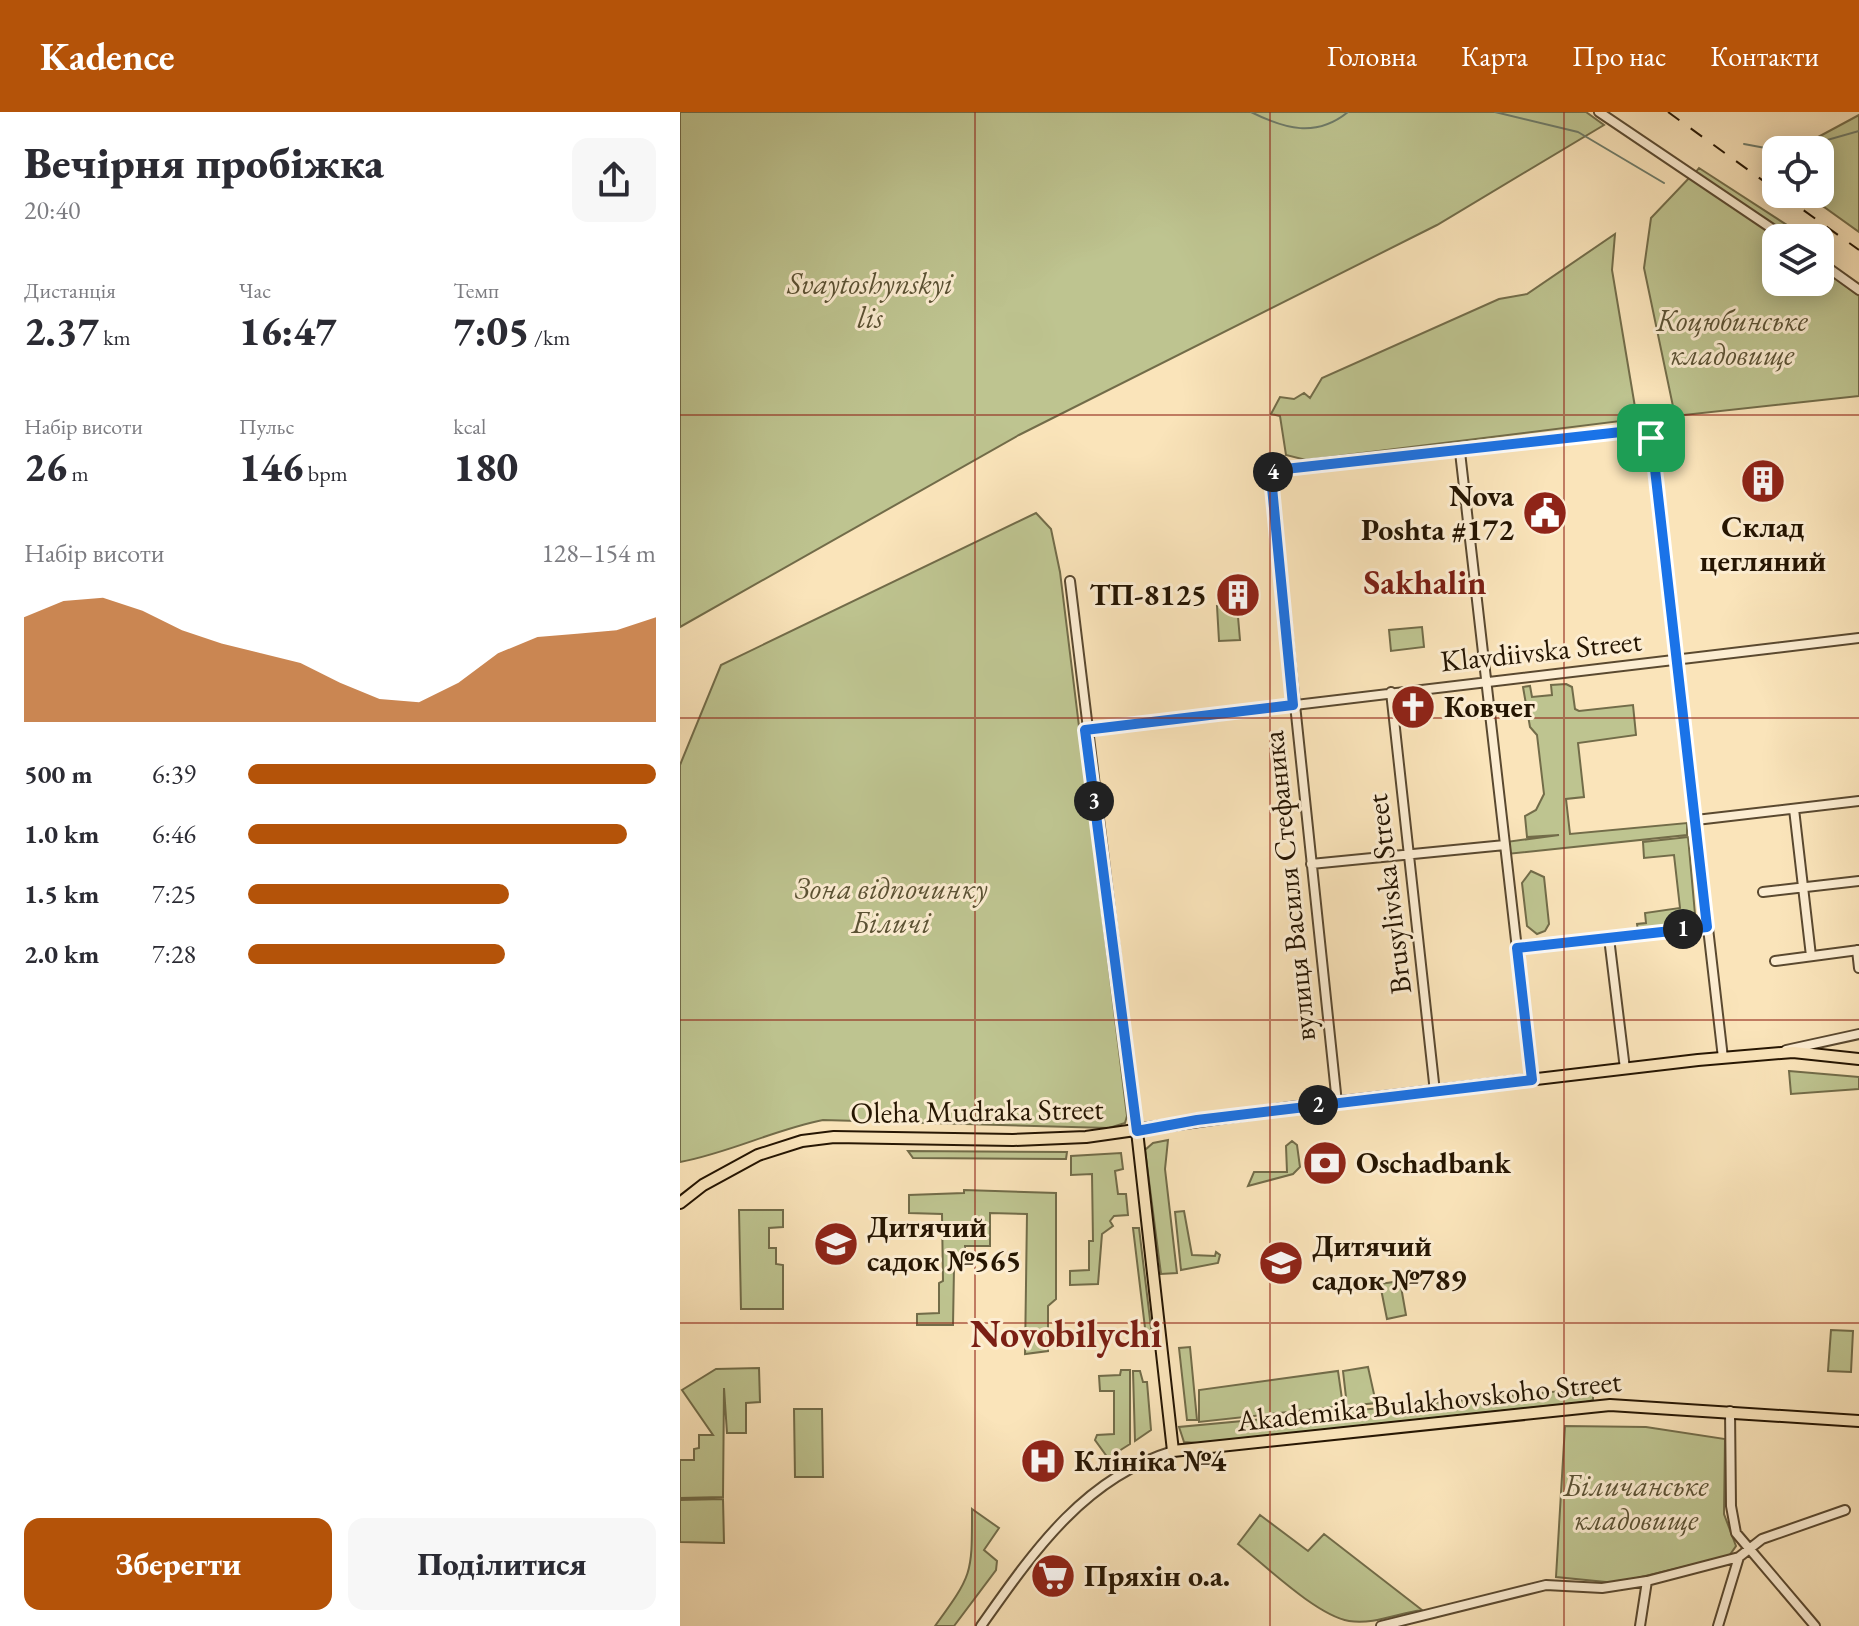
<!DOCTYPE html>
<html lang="uk">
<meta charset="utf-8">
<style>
:root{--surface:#fff;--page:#f7f7f7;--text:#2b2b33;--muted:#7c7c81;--accent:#b45309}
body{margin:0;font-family:"EB Garamond",serif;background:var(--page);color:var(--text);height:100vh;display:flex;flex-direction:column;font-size:30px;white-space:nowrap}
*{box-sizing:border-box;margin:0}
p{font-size:26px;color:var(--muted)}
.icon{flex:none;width:44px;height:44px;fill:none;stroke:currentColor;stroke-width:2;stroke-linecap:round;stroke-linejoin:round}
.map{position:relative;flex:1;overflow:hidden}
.details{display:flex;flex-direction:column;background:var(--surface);width:680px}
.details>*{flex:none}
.buttons{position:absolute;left:1082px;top:24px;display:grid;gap:16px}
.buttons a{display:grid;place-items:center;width:72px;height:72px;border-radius:16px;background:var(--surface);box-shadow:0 4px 20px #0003;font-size:40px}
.pin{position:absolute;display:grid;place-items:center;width:68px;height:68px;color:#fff;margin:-34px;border-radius:16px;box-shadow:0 4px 12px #0006}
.km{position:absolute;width:40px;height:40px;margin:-20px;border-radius:50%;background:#222;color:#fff;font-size:22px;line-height:40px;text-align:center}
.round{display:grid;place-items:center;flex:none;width:84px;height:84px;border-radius:16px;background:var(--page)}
.head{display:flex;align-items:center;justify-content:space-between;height:136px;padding:0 24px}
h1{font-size:44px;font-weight:800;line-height:60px}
.metrics{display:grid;grid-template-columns:repeat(3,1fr);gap:12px;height:136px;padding:8px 24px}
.metrics div{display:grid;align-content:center}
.metrics b{font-size:40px;font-weight:800}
.metrics small{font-size:22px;font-weight:400}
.metrics p{font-size:22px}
.chart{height:224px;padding:16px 24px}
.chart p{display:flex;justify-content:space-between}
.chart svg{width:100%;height:144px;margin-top:8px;fill:var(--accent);opacity:.7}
.primary-button{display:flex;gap:16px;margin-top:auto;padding:16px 24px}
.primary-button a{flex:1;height:92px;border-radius:16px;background:var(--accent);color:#fff;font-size:32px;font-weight:800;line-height:92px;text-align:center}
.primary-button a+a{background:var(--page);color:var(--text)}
ul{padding:0 24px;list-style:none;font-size:26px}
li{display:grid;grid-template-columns:128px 96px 1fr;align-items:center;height:60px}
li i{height:20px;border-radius:10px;background:var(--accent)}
header{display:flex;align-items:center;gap:48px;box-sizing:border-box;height:112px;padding:0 40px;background:var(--accent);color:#fff}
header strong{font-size:38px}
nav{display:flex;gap:44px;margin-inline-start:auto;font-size:28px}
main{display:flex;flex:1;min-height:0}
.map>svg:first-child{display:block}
</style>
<header>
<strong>Kadence</strong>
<nav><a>Головна</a><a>Карта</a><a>Про нас</a><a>Контакти</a></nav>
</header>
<main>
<section class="details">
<div class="head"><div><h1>Вечірня пробіжка</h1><p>20:40</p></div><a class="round"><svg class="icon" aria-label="share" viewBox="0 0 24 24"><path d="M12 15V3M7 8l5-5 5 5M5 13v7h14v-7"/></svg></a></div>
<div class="metrics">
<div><p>Дистанція</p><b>2.37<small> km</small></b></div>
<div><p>Час</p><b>16:47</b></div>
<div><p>Темп</p><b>7:05<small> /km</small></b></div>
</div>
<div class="metrics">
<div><p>Набір висоти</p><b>26<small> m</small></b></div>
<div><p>Пульс</p><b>146<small> bpm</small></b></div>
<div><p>kcal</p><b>180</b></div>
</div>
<div class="chart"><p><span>Набір висоти</span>128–154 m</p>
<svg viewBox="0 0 160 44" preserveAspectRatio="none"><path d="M0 44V12L10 7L20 6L30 10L40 16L50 20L60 23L70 26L80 32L90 37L100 38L110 32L120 23L130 18L140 17L150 16L160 12V44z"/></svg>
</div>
<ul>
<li><b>500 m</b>6:39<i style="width:100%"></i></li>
<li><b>1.0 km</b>6:46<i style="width:93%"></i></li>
<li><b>1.5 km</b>7:25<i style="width:64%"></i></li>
<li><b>2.0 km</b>7:28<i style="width:63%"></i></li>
</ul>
<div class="primary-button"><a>Зберегти</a><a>Поділитися</a></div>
</section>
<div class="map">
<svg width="1179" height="1514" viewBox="0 0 1179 1514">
<rect width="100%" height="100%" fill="#fae4ba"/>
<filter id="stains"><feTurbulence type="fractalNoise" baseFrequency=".0025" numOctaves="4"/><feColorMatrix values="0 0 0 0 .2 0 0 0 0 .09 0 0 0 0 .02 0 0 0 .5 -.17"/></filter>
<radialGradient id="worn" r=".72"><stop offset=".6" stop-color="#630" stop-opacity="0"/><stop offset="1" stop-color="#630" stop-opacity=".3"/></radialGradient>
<path fill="#bec490" stroke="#726c49" stroke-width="2" d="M0,0H906L924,13L757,113L339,323L0,515Z
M1179,3V120L1126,82H1140V38H1114Z
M1019,56L1127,126H1109L1015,61Z
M1010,65L1100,126H1096V170H1140V155L1179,184V284L995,304L964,156L971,106Z
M935,122L932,158L957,307L626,348L606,343L600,304L591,302L600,285L614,287L624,281L630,286L642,266L819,187L847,182Z
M356,401L371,417L380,460L447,1004L445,1011L429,1016L143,1008C93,1018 49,1041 0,1050V653L41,553Z
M557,493L560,528L539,529L537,494Z
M742,515L744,535L711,539L709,518Z
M886,572L892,575L895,597L899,599L953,593L956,623L898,631L904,685L886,687L890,722L1007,711V723L827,742L826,730L879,723L847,725L845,704L856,698L864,682L857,623L850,615L843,575L850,574L852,585L872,583L871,573Z
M1008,725L1016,813L958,819L957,812L966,811L965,801L1000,796L994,743L964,746L963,730Z
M851,759L864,765L869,812L865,819L857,822L847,814L842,771Z
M1109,959L1179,965V977L1111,982Z
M488,1028L485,1057L497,1161L481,1162L465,1038L473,1031Z
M612,1029L617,1033L620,1055L613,1062L568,1074L574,1060H607L606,1034Z
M228,1039L387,1040L386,1047L233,1046Z
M441,1041L443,1057L435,1059L438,1082H446L448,1103L434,1104L430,1109L433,1114L422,1122L418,1172L390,1173V1159L409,1158V1129H413L412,1062L391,1063V1044Z
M284,1078L376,1081V1187L368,1194V1239L345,1242L347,1102L310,1101V1134H285V1151L274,1156L273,1213H237V1202L259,1201V1171L263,1169L262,1102L229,1101V1083L284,1081Z
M59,1098H103V1115L89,1116V1136H96V1152L103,1153V1197H61Z
M504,1099L512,1143L535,1144L536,1140L540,1143L538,1151L501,1158L495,1100Z
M453,1116H459L472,1224H466Z
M720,1169L726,1203L707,1207L700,1172Z
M1151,1218L1173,1219L1171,1260L1148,1259Z
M510,1235L517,1308H507L499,1236Z
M688,1255L696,1291L667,1294L663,1259Z
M79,1256L80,1290L66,1291V1321H47L44,1276L43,1385L0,1386V1348H14V1337L19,1336V1323H33L2,1278L36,1257Z
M441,1258H450V1332L428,1346L415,1328L417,1323L434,1322V1279H420L419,1264L440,1263Z
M453,1259H460L463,1270H467L471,1318L455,1329Z
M658,1259L663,1294L519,1310V1278Z
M913,1276V1288L906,1290L518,1331L504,1330L499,1315Z
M114,1297H142L143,1365H115Z
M885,1314L966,1315L1045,1327L1044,1402L1056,1434L1049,1444L936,1471L876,1465Z
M43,1387L44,1431L0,1430V1388Z
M292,1397L319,1416L304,1438L317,1449L316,1458L274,1514H255C293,1462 292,1462 292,1397Z
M580,1403L628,1439L644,1422L742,1498C718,1501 694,1513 669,1509C636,1503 586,1454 558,1432Z"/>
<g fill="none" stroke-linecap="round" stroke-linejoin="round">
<path stroke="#6e7b69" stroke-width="2" d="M571,0C605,17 636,26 668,0
M815,0L898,20L984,71
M1064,32L1096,38
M1112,38L1179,19"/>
<g stroke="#5a4930" stroke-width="12">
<path id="minor" d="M919,0L1106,126
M1140,150L1179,178
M780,340L852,968
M390,469L457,1019
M711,580L755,980
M405,618L1179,526
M1114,697L1131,844
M1016,708L1179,689
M631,752L825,733
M1083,780L1179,769
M929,826L945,957
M837,836L1027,815
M1177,838L1179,856
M1095,849L1179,838
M1106,938L1179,922
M657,991L591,365L596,358L959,318L971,322L1043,946
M1050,1299L1051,1394L1056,1421L1135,1514
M301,1514C352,1442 403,1366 493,1339
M701,1514L866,1473L922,1476L967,1469L1059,1445L1082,1427L1165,1398
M960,1514L967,1469
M1038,1514L1059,1445"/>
</g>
<g stroke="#251502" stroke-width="14">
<path id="major" d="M457,1019L493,1339L930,1293L1179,1309
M0,1091L23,1073L78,1043L122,1029L154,1025L333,1028L406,1025L610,996L1018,948L1113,940L1179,947"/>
</g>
<use href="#minor" stroke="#fcedd2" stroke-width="8"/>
<use href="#major" stroke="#fae4ba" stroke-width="10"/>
<path stroke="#251502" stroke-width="2" stroke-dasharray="14 14" stroke-linecap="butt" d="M988,0L1096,78
M1101,82L1179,138"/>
</g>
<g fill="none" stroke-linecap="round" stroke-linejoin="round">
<g stroke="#fff" stroke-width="16">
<path id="route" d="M959,318L971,322L1027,815L837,836L852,968L517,1008L457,1019L405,618L613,593L591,365L596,358Z"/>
</g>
<use href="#route" stroke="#1a73e8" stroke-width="10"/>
</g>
<path fill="none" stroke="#8f2418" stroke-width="2" stroke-opacity="0.55" d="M295,0V1514M590,0V1514M884,0V1514M0,303H1179M0,606H1179M0,908H1179M0,1211H1179"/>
<defs>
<g id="building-disc" transform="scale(2.3)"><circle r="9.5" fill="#8f2418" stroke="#fcedd2"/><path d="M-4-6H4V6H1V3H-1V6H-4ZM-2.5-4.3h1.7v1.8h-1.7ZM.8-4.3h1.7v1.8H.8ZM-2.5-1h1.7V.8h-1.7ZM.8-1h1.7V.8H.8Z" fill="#fff"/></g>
<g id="civic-disc" transform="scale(2.3)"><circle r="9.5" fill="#8f2418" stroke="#fcedd2"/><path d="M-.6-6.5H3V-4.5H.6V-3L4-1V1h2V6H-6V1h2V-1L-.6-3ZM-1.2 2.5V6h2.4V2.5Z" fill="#fff"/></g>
<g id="church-disc" transform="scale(2.3)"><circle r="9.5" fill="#8f2418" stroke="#fcedd2"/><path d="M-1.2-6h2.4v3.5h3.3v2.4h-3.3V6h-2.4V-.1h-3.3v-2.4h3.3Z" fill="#fff"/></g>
<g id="bank-disc" transform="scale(2.3)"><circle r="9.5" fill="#8f2418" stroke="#fcedd2"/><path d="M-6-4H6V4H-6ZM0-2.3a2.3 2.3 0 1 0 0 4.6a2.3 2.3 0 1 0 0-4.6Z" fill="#fff"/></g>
<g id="school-disc" transform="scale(2.3)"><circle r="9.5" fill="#8f2418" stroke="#fcedd2"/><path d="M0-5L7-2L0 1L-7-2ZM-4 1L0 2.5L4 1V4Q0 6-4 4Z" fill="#fff"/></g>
<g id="hospital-disc" transform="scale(2.3)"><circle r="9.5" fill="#8f2418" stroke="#fcedd2"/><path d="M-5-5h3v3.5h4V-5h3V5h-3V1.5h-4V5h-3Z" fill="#fff"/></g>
<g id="supermarket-disc" transform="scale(2.3)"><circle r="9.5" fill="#8f2418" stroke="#fcedd2"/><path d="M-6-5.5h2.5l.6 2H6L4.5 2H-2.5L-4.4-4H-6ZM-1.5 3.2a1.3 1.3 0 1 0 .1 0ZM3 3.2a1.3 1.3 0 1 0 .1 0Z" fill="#fff"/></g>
</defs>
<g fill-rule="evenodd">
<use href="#building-disc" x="1083" y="369"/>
<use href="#civic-disc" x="865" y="401"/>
<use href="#building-disc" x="558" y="483"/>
<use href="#church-disc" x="733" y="595"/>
<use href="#bank-disc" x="645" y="1051"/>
<use href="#school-disc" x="156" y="1132"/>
<use href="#school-disc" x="601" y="1151"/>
<use href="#hospital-disc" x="363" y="1349"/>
<use href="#supermarket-disc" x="373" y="1464"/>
</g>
<g text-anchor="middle" stroke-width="6" stroke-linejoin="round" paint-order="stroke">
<g font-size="30" font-style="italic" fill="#5b5234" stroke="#fcedd2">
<text x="190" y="182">Svaytoshynskyi<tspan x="190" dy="34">lis</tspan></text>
<text x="1052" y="219">Коцюбинське<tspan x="1052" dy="34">кладовище</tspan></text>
<text x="211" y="787">Зона відпочинку<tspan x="211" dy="34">Біличі</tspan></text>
<text x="956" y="1384">Біличанське<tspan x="956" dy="34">кладовище</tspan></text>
</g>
<g font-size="30" font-weight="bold" fill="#251502" stroke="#fcedd2" text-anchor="start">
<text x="834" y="394" text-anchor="end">Nova<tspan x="834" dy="34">Poshta #172</tspan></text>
<text x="1083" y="425" text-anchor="middle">Склад<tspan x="1083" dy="34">цегляний</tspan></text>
<text x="527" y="493" text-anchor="end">ТП-8125</text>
<text x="764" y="605">Ковчег</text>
<text x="676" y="1061">Oschadbank</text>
<text x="187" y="1125">Дитячий<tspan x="187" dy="34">садок №565</tspan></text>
<text x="632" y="1144">Дитячий<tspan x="632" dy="34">садок №789</tspan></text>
<text x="394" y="1359">Клініка №4</text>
<text x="404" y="1474">Пряхін о.а.</text>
</g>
<g font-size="30" fill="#251502" stroke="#fcedd2">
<text transform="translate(861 539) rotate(-6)" y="10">Klavdiivska Street</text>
<text transform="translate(609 774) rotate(-96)" y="10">вулиця Василя Стефаника</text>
<text transform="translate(709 782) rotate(-97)" y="10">Brusylivska Street</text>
<text transform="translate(297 999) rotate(-1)" y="10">Oleha Mudraka Street</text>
<text transform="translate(749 1289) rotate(-6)" y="10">Akademika Bulakhovskoho Street</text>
</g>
<g font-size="34" font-weight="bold" fill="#7a1f14" stroke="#fcedd2">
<text x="745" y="482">Sakhalin</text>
</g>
<g font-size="38" font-weight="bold" fill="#7a1f14" stroke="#fcedd2">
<text x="386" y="1235">Novobilychi</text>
</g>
</g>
<rect width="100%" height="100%" filter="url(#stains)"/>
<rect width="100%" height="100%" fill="url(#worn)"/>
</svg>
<div class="buttons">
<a><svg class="icon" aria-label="locate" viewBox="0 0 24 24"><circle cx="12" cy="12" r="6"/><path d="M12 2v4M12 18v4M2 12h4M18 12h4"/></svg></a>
<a><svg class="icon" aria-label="layers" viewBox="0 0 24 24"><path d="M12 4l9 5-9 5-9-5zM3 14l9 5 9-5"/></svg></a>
</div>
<div class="pin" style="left:971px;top:326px;background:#1e9e55"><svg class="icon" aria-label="arrive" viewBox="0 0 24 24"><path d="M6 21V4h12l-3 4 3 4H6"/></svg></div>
<b class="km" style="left:1003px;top:817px">1</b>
<b class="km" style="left:638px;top:993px">2</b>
<b class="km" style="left:414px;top:689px">3</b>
<b class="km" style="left:593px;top:360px">4</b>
</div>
</main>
